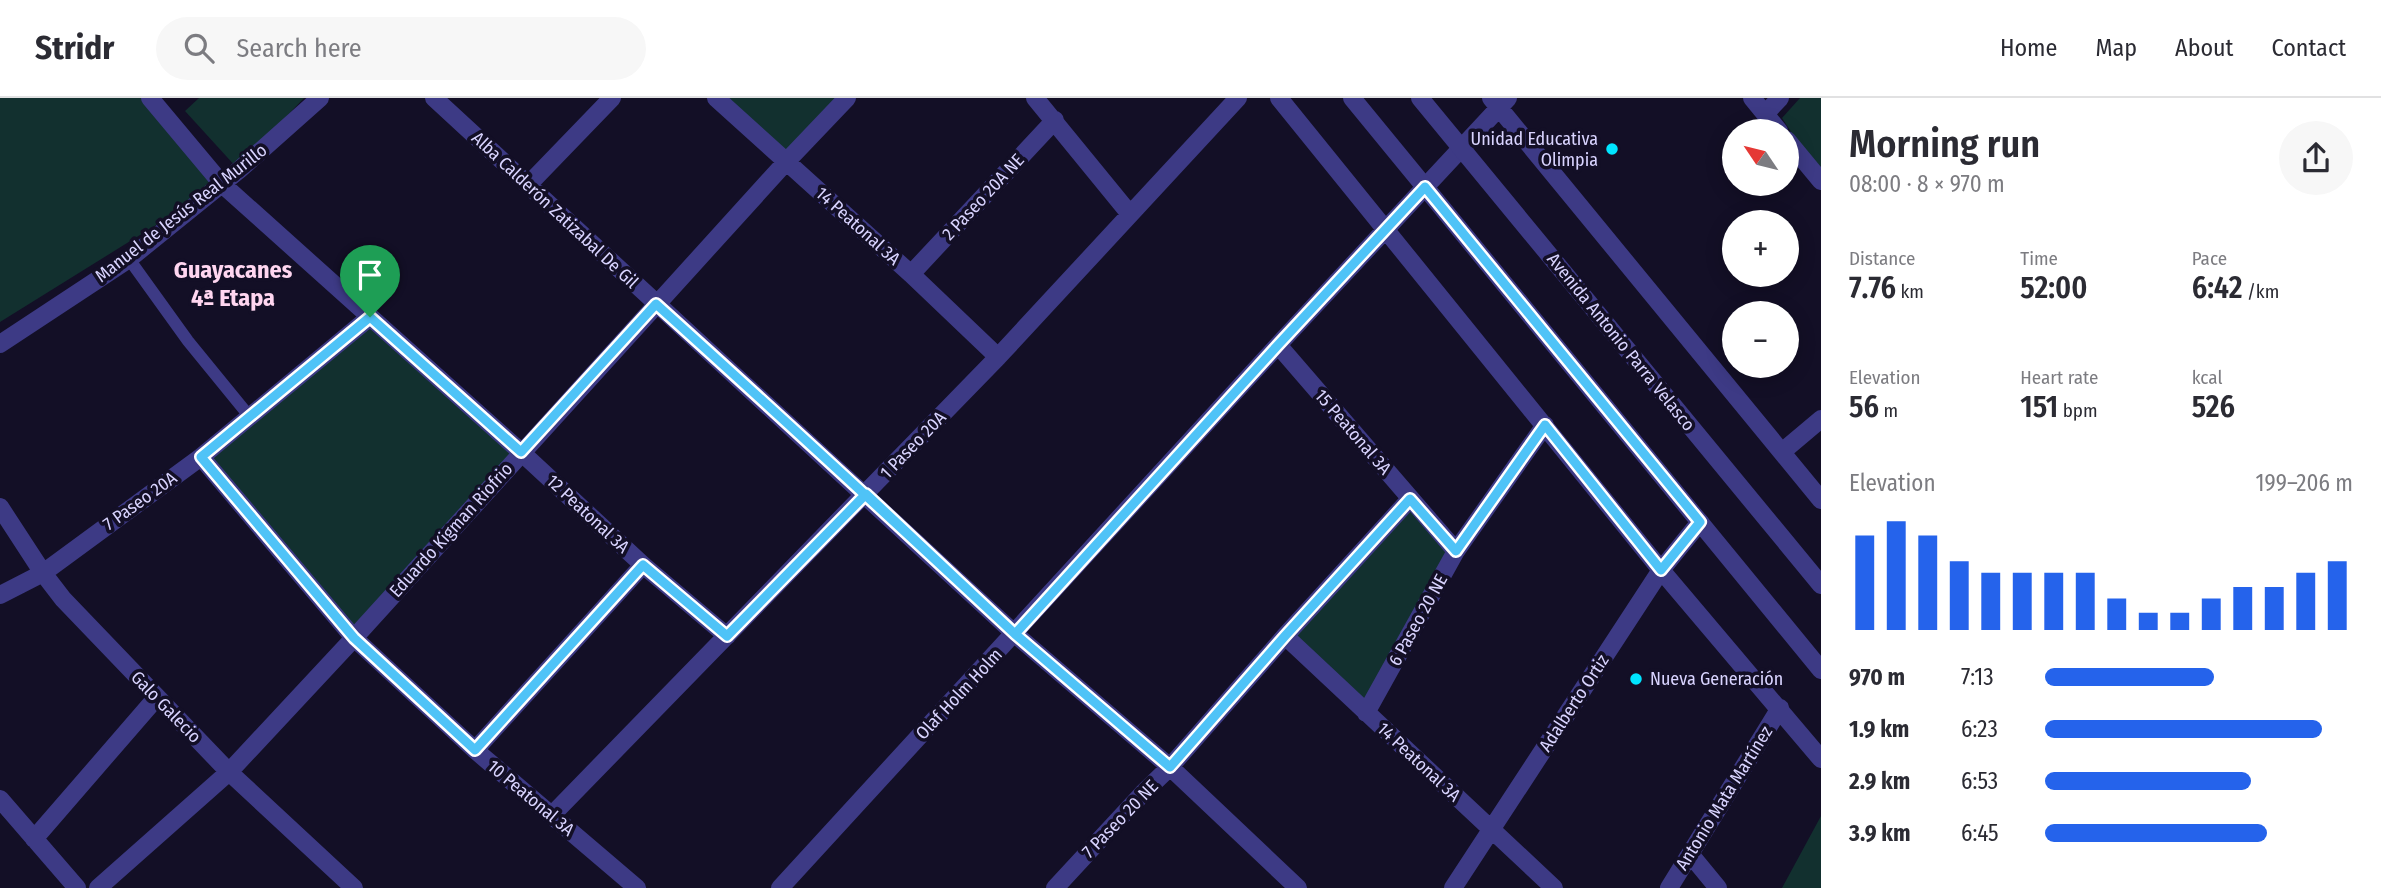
<!DOCTYPE html>
<meta charset="utf-8">
<style>
:root{--surface:#fff;--page:#f7f7f7;--text:#2b2b33;--muted:#7c7c81;--line:#e1e1e2;--accent:#2563eb}
body{margin:0;font-family:"Fira Sans Condensed",sans-serif;background:var(--page);color:var(--text);height:100vh;display:flex;flex-direction:column;font-size:26px;white-space:nowrap}
*{box-sizing:border-box;margin:0}
p{font-size:23px;color:var(--muted)}
.icon{flex:none;width:38px;height:38px;fill:none;stroke:currentColor;stroke-width:2;stroke-linecap:round;stroke-linejoin:round}
.map{position:relative;flex:1;overflow:hidden}
.sheet{display:flex;flex-direction:column;background:var(--surface);width:560px}
.sheet>*{flex:none}
.needle{width:46px;rotate:305deg}
.fabs{position:absolute;left:1722px;top:21px;display:grid;gap:14px}
.fabs a{display:grid;place-items:center;width:77px;height:77px;border-radius:50%;background:var(--surface);box-shadow:0 4px 18px #0003;font-size:35px}
.pin{position:absolute;display:grid;place-items:center;width:60px;height:60px;color:#fff;margin:-72px -30px;border-radius:50% 50% 50% 0;rotate:-45deg;box-shadow:0 0 7px #0007}
.pin .icon{rotate:45deg}
.round{display:grid;place-items:center;flex:none;width:74px;height:74px;border-radius:37px;background:var(--page)}
.summary{display:flex;align-items:center;justify-content:space-between;height:119px;padding:0 28px}
h1{font-size:38px;font-weight:600;line-height:52px}
.figures{display:grid;grid-template-columns:repeat(3,1fr);gap:10px;height:119px;padding:7px 28px}
.figures div{display:grid;align-content:center}
.figures b{font-size:30px;font-weight:600}
.figures small{font-size:19px;font-weight:400}
.figures p{font-size:19px}
.chart{height:196px;padding:14px 28px}
.chart p{display:flex;justify-content:space-between}
.chart svg{width:100%;height:126px;margin-top:7px;stroke:var(--accent);stroke-width:6}
ul{padding:0 28px;list-style:none;font-size:23px}
li{display:grid;grid-template-columns:112px 84px 1fr;align-items:center;height:52px}
li i{height:18px;border-radius:9px;background:var(--accent)}
header{display:flex;align-items:center;gap:42px;box-sizing:border-box;height:98px;padding:0 35px;background:var(--surface);border-bottom:2px solid var(--line)}
header strong{font-size:33px}
nav{display:flex;gap:38px;margin-inline-start:auto;font-size:24px}
.search{width:490px;height:63px;background:var(--page);display:flex;align-items:center;gap:18px;box-sizing:border-box;padding:0 24px;border-radius:38px;color:var(--muted);font-size:26px}
main{display:flex;flex:1;min-height:0}
.map>svg:first-child{display:block}
</style>
<header>
<strong>Stridr</strong>
<div class="search"><svg class="icon" aria-label="search" viewBox="0 0 24 24"><circle cx="10" cy="10" r="6"/><path d="M15 15l6 6"/></svg>Search here</div>
<nav><a>Home</a><a>Map</a><a>About</a><a>Contact</a></nav>
</header>
<main>
<div class="map">
<svg width="1821" height="790" viewBox="0 0 1821 790">
<rect width="100%" height="100%" fill="#130f26"/>
<path fill="#12302f" d="M0,0H150L222,86L0,224Z
M199,0H304L237,70L185,13Z
M716,0H847L786,64Z
M1800,0H1821V80L1782,20Z
M370,219L521,354L354,540L201,359Z
M1410,401L1456,453L1366,615L1285,538Z
M1821,718V790H1782Z"/>
<g fill="none" stroke-linecap="round" stroke-linejoin="round">
<path stroke="#3d3a85" stroke-width="12" d="M129,161L188,243L250,319"/>
<path stroke="#3d3a85" stroke-width="18" d="M150,0L222,86L521,354L643,467L727,538
M434,0L1015,536L1170,669L1298,790
M716,0L911,176L998,259
M1035,0L1129,115
M1279,0L1661,472L1821,661
M1491,0L1821,402
M1752,0L1779,33
M1765,16L1780,0
M1787,42L1821,83
M528,87L612,0
M911,176L1055,22
M0,246L129,161L239,72L320,0
M1278,247L1456,453
M1782,354L1821,321
M201,359L354,540L475,652L637,790
M0,409L43,475L63,501L229,674L354,790
M0,497L43,475L201,359L370,219
M1285,538L1554,790
M1366,615L1456,453L1545,327
M475,652L643,467
M0,701L77,790
M552,717L998,259L1238,0
M34,741L157,599
M1690,756L1718,790
M98,790L229,674L354,540L786,64L847,0
M780,790L1278,247L1508,0
M1055,790L1143,695L1170,669L1285,538L1410,401
M1453,790L1661,472L1700,424
M1669,790L1780,610"/>
<path stroke="#3d3a85" stroke-width="18" d="M1352,0L1821,572
M1420,0L1821,487"/>
</g>
<g fill="none" stroke-linecap="round" stroke-linejoin="round">
<g stroke="#fff" stroke-width="14">
<path id="route" d="M370,219L201,359L354,540L475,652L643,467L727,538L866,396L1015,536L1170,669L1285,538L1410,401L1456,453L1545,327L1661,472L1700,424L1425,89L1278,247L1015,536C896,425 777,315 656,206L521,354L370,219"/>
</g>
<use href="#route" stroke="#4fc3f7" stroke-width="9"/>
</g>
<g fill="#00e5ff" stroke="#130f26" stroke-width="2.5">
<circle cx="1612" cy="51" r="7"/>
<circle cx="1636" cy="581" r="7"/>
</g>
<g text-anchor="middle" stroke-width="7" stroke-linejoin="round" paint-order="stroke">
<g font-size="18" fill="#d9d4ff" stroke="#130f26" text-anchor="end">
<text x="1598" y="47">Unidad Educativa<tspan x="1598" dy="21">Olimpia</tspan></text>
<text x="1650" y="587" text-anchor="start">Nueva Generación</text>
</g>
<g font-size="18" fill="#d9d4ff" stroke="#130f26">
<text transform="translate(983 99) rotate(-47)" y="6">2 Paseo 20A NE</text>
<text transform="translate(555 112) rotate(43)" y="6">Alba Calderón Zatizabal De Gil</text>
<text transform="translate(181 115) rotate(-38)" y="6">Manuel de Jesús Real Murillo</text>
<text transform="translate(858 128) rotate(42)" y="6">14 Peatonal 3A</text>
<text transform="translate(1621 244) rotate(51)" y="6">Avenida Antonio Parra Velasco</text>
<text transform="translate(1353 334) rotate(49)" y="6">15 Peatonal 3A</text>
<text transform="translate(913 347) rotate(-46)" y="6">1 Paseo 20A</text>
<text transform="translate(140 403) rotate(-36)" y="6">7 Paseo 20A</text>
<text transform="translate(588 416) rotate(43)" y="6">12 Peatonal 3A</text>
<text transform="translate(451 432) rotate(-48)" y="6">Eduardo Kigman Riofrio</text>
<text transform="translate(1418 522) rotate(-61)" y="6">6 Paseo 20 NE</text>
<text transform="translate(959 596) rotate(-47)" y="6">Olaf Holm Holm</text>
<text transform="translate(1574 605) rotate(-57)" y="6">Adalberto Ortiz</text>
<text transform="translate(166 609) rotate(46)" y="6">Galo Galecio</text>
<text transform="translate(1419 664) rotate(43)" y="6">14 Peatonal 3A</text>
<text transform="translate(531 700) rotate(40)" y="6">10 Peatonal 3A</text>
<text transform="translate(1724 700) rotate(-58)" y="6">Antonio Mata Martínez</text>
<text transform="translate(1120 721) rotate(-46)" y="6">7 Paseo 20 NE</text>
</g>
<g font-size="24" font-weight="bold" fill="#ffd6f0" stroke="#130f26">
<text x="233" y="180">Guayacanes<tspan x="233" dy="28">4ª Etapa</tspan></text>
</g>
</g>
</svg>
<div class="fabs">
<a><svg class="needle" viewBox="-14 -14 28 28"><path d="M0-13l5 13h-10z" fill="#e53935"/><path d="M0 13l5-13h-10z" fill="#7c7c81"/></svg></a>
<a>+</a>
<a>−</a>
</div>
<div class="pin" style="left:370px;top:219px;background:#1e9e55"><svg class="icon" aria-label="arrive" viewBox="0 0 24 24"><path d="M6 21V4h12l-3 4 3 4H6"/></svg></div>
</div>
<section class="sheet">
<div class="summary"><div><h1>Morning run</h1><p>08:00 · 8 × 970 m</p></div><a class="round"><svg class="icon" aria-label="share" viewBox="0 0 24 24"><path d="M12 15V3M7 8l5-5 5 5M5 13v7h14v-7"/></svg></a></div>
<div class="figures">
<div><p>Distance</p><b>7.76<small> km</small></b></div>
<div><p>Time</p><b>52:00</b></div>
<div><p>Pace</p><b>6:42<small> /km</small></b></div>
</div>
<div class="figures">
<div><p>Elevation</p><b>56<small> m</small></b></div>
<div><p>Heart rate</p><b>151<small> bpm</small></b></div>
<div><p>kcal</p><b>526</b></div>
</div>
<div class="chart"><p><span>Elevation</span>199–206 m</p>
<svg viewBox="0 0 160 44" preserveAspectRatio="none"><path d="M5 44V11M15 44V6M25 44V11M35 44V20M45 44V24M55 44V24M65 44V24M75 44V24M85 44V33M95 44V38M105 44V38M115 44V33M125 44V29M135 44V29M145 44V24M155 44V20"/></svg>
</div>
<ul>
<li><b>970 m</b>7:13<i style="width:55%"></i></li>
<li><b>1.9 km</b>6:23<i style="width:90%"></i></li>
<li><b>2.9 km</b>6:53<i style="width:67%"></i></li>
<li><b>3.9 km</b>6:45<i style="width:72%"></i></li>
</ul>
</section>
</main>
